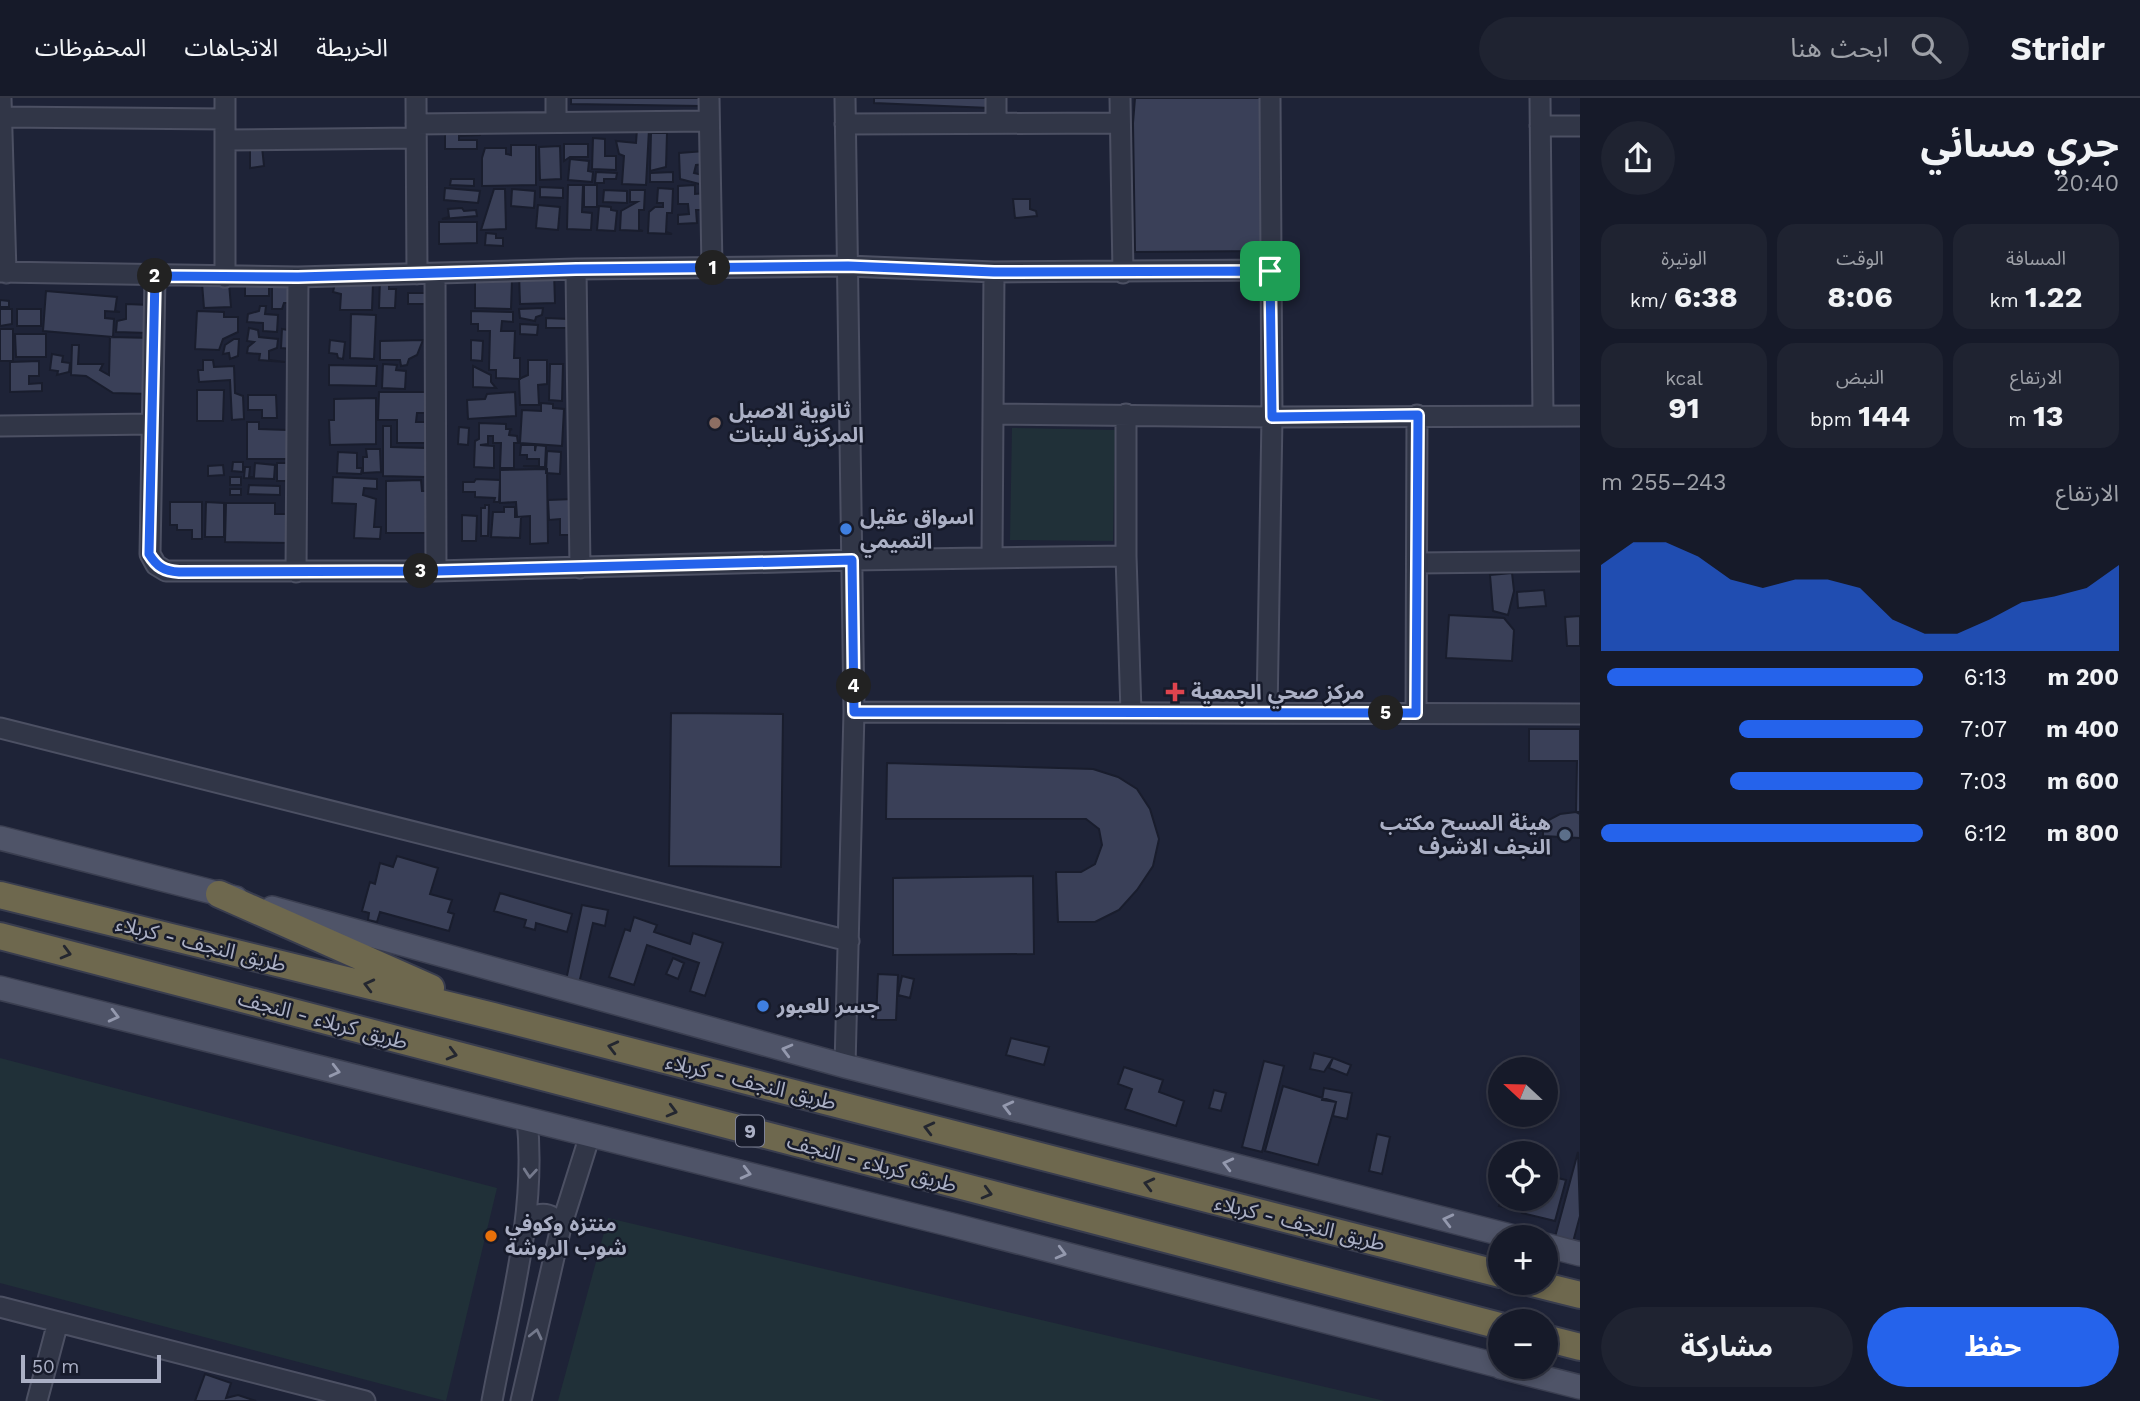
<!DOCTYPE html>
<html lang="ar">
<meta charset="utf-8">
<style>
:root{--surface:#161a29;--page:#1f2331;--text:#f1f3f6;--muted:#9ea1a8;--line:#353846;--accent:#2563eb}
body{margin:0;font-family:"Work Sans","Noto Sans Arabic",sans-serif;background:var(--page);color:var(--text);direction:rtl;height:100vh;display:flex;flex-direction:column;font-size:26px;white-space:nowrap}
*{box-sizing:border-box;margin:0}
p{font-size:23px;color:var(--muted)}
.icon{flex:none;width:38px;height:38px;fill:none;stroke:currentColor;stroke-width:2;stroke-linecap:round;stroke-linejoin:round}
.map{position:relative;flex:1;overflow:hidden;direction:ltr}
.side{display:flex;flex-direction:column;background:var(--surface);width:560px}
.side>*{flex:none}
.needle{width:46px;rotate:292deg}
.tools{position:absolute;left:1488px;top:959px;display:grid;gap:14px}
.tools a{display:grid;place-items:center;width:70px;height:70px;border-radius:50%;background:var(--surface);box-shadow:0 4px 10px #0003,0 0 0 2px var(--line);font-size:35px}
.scale{position:absolute;left:21px;bottom:18px;width:140px;box-sizing:border-box;padding-left:7px;border:4px solid #abb0c5;border-top:0;font-size:19px;line-height:24px;white-space:nowrap;color:#abb0c5;-webkit-text-stroke:5px #171b2b;paint-order:stroke}
.pin{position:absolute;display:grid;place-items:center;width:60px;height:60px;color:#fff;margin:-30px;border-radius:14px;box-shadow:0 4px 10px #0006}
.km{position:absolute;width:35px;height:35px;margin:-18px;border-radius:50%;background:#222;color:#fff;font-size:19px;line-height:35px;text-align:center}
.round{display:grid;place-items:center;flex:none;width:74px;height:74px;border-radius:37px;background:var(--page)}
.overview{display:flex;align-items:center;justify-content:space-between;height:119px;padding:0 21px}
h1{font-size:38px;font-weight:700;line-height:52px}
.stats{display:grid;grid-template-columns:repeat(3,1fr);gap:10px;height:119px;padding:7px 21px}
.stats div{display:grid;align-content:center;border-radius:18px;background:var(--page);text-align:center}
.stats b{font-size:30px;font-weight:700}
.stats small{font-size:19px;font-weight:400}
.stats p{font-size:19px}
.chart{height:196px;padding:14px 21px}
.chart p{display:flex;justify-content:space-between}
.chart svg{width:100%;height:126px;margin-top:7px;fill:var(--accent);opacity:.7}
.action{display:flex;gap:14px;margin-top:auto;padding:14px 21px}
.action a{flex:1;height:80px;border-radius:42px;background:var(--accent);color:#fff;font-size:28px;font-weight:700;line-height:80px;text-align:center}
.action a+a{background:var(--page);color:var(--text)}
ul{padding:0 21px;list-style:none;font-size:23px}
li{display:grid;grid-template-columns:112px 84px 1fr;align-items:center;height:52px}
li i{height:18px;border-radius:9px;background:var(--accent)}
header{display:flex;align-items:center;gap:42px;box-sizing:border-box;height:98px;padding:0 35px;background:var(--surface);border-bottom:2px solid var(--line)}
header strong{font-size:33px}
nav{display:flex;gap:38px;margin-inline-start:auto;font-size:24px}
.search{width:490px;height:63px;background:var(--page);display:flex;align-items:center;gap:18px;box-sizing:border-box;padding:0 24px;border-radius:38px;color:var(--muted);font-size:26px}
main{display:flex;flex:1;min-height:0}
.map>svg:first-child{display:block}
</style>
<header>
<strong>Stridr</strong>
<div class="search"><svg class="icon" aria-label="search" viewBox="0 0 24 24"><circle cx="10" cy="10" r="6"/><path d="M15 15l6 6"/></svg>ابحث هنا</div>
<nav><a>الخريطة</a><a>الاتجاهات</a><a>المحفوظات</a></nav>
</header>
<main>
<section class="side">
<div class="overview"><div><h1>جري مسائي</h1><p>20:40</p></div><a class="round"><svg class="icon" aria-label="share" viewBox="0 0 24 24"><path d="M12 15V3M7 8l5-5 5 5M5 13v7h14v-7"/></svg></a></div>
<div class="stats">
<div><p>المسافة</p><b>1.22<small> km</small></b></div>
<div><p>الوقت</p><b>8:06</b></div>
<div><p>الوتيرة</p><b>6:38<small> /km</small></b></div>
</div>
<div class="stats">
<div><p>الارتفاع</p><b>13<small> m</small></b></div>
<div><p>النبض</p><b>144<small> bpm</small></b></div>
<div><p>kcal</p><b>91</b></div>
</div>
<div class="chart"><p><span>الارتفاع</span>243–255 m</p>
<svg viewBox="0 0 160 44" preserveAspectRatio="none"><path d="M0 44V14L10 6L20 6L30 11L40 19L50 22L60 19L70 19L80 22L90 33L100 38L110 38L120 33L130 27L140 25L150 22L160 14V44z"/></svg>
</div>
<ul>
<li><b>200 m</b>6:13<i style="width:98%"></i></li>
<li><b>400 m</b>7:07<i style="width:57%"></i></li>
<li><b>600 m</b>7:03<i style="width:60%"></i></li>
<li><b>800 m</b>6:12<i style="width:100%"></i></li>
</ul>
<div class="action"><a>حفظ</a><a>مشاركة</a></div>
</section>
<div class="map">
<svg width="1580" height="1303" viewBox="0 0 1580 1303">
<rect width="100%" height="100%" fill="#1e2337"/>
<path fill="#203038" d="M1012,330L1115,332L1113,443L1010,442Z
M0,960L497,1090L446,1303L0,1185Z
M608,1120L1385,1303H558Z"/>
<path fill="#3a4058" stroke="#191d2d" stroke-width="2" d="M571,0H701V8L571,6Z
M874,0H990V10L874,5Z
M1135,0H1265L1263,153L1135,154L1133,25Z
M480,28V37L459,38V42H477V51H445V29Z
M637,31H649L646,87L622,86L624,58L619,56L616,43L636,45Z
M651,35H667L666,69L650,73Z
M593,40L605,41V58H616V72L592,71Z
M564,46H588V59H570L564,63Z
M511,47H536V87L482,88V60L485,50H506V56L511,57Z
M250,48L262,49L264,68L250,70Z
M560,48L561,81L540,82L539,49Z
M705,53L706,66L696,67L694,75L703,77L707,88L680,81L679,55Z
M570,61L589,63L588,73L593,74L592,84L568,82Z
M596,74L617,75L616,81H604V85H595Z
M673,74V84H650V75Z
M451,81H474V88L450,87Z
M568,87H583L582,114L592,115L591,132L567,131Z
M584,87H597V109H584Z
M695,87V96L707,95L708,112H696L697,125L678,126V117L689,116L688,106H678V88Z
M540,89L563,90V100L540,99Z
M445,90L480,93L478,105L444,102Z
M658,90L673,91L672,115H667L666,134L672,136L648,135L649,114L655,109H663V105H657Z
M494,91H505L506,131L481,132Z
M512,91L535,93L534,110L511,108Z
M604,92L627,93V105L603,104Z
M630,92H645L644,112H639V132L643,133L620,132L621,113L637,104H630Z
M1013,101H1030V111L1036,113L1037,118L1015,120Z
M538,107L560,109L558,132L536,130Z
M599,108L611,109V112L617,113L615,133L597,132Z
M462,110L464,113L476,112L477,118L442,121L449,119L448,111Z
M439,124H477V145L439,146Z
M486,135L496,136V140H503V148L485,147Z
M554,174L555,205L520,206L519,175Z
M475,180L512,181L511,211L475,210Z
M380,182L389,183V191H396L395,210H379Z
M202,185H229L231,209L204,210Z
M272,185L294,186V205H284L282,211H272Z
M335,185H373L372,212H340L341,196L333,194Z
M245,186H269V198H245Z
M46,193L117,199L115,213L120,214L105,213V220L114,221L113,239L43,233Z
M408,195H426V206H408Z
M0,202L9,203V209H0Z
M126,206L150,207L148,235L116,234L117,223L126,221Z
M260,208H266L265,216L278,217L277,234L263,233V225L247,224L248,216L259,213Z
M543,210L542,217L536,219L535,223L520,220L519,211Z
M0,211H12V226L0,228Z
M17,211H41V228H17Z
M197,213L224,214V219H238V234L223,241L219,252L195,251Z
M471,213L513,214V224L502,223L501,233H515L514,260H520V281L496,280V272H489L490,233H478V226H471Z
M351,216L376,217L374,261L350,260Z
M546,220L569,221V230H546Z
M520,226L538,227L537,237L520,236Z
M249,230L258,232L259,239L278,241L277,250L269,253V262L285,264L259,262L260,256L247,255L248,249L254,244L247,243Z
M0,231H13V263H0Z
M282,231L294,233L292,251L281,250Z
M15,236H46V259H16Z
M110,239L153,240L151,296L113,295L86,278L71,277L72,247H79L78,266H103L100,272L109,277Z
M234,241H239L238,258L230,261L229,255L223,256L225,247Z
M330,242L345,244L343,261L338,260L337,256L329,255Z
M423,242L417,257L409,261L407,267L401,268L400,262H380V243Z
M471,242L483,243L482,263L471,262Z
M52,256L63,258L62,264L70,265L69,274L57,277L58,273L50,272Z
M203,262H213L214,269L234,268L235,295L243,298L244,321L232,322L230,282L199,284L198,272H203Z
M528,262H547V286L538,287L539,307H520L519,281L528,277Z
M39,263V278H29V286L42,285V293L10,294V264Z
M383,266L397,267L396,272L406,273L405,291L382,290Z
M550,266H563L562,303L549,302Z
M329,267L377,268L376,288L329,287Z
M473,268L491,277V284L496,290L473,289Z
M197,292H224L223,323H197Z
M379,294H425V315H417L416,324H429L428,345H397V322H378Z
M515,294L516,318L468,321L467,302L485,301L487,296Z
M248,297H276L277,320H262V312H248Z
M376,300V346L330,347L329,322H334V301Z
M541,305L553,306V310L564,311L562,348L520,345L522,312L541,313Z
M247,324H259V331L288,332L287,361H247Z
M479,325L506,326V331H512L510,332L509,337L517,338L518,345H514V370H500L501,345H493V338H488V346L480,347L494,348V370L474,369L475,343L479,341Z
M383,328H391V349L426,350V379L383,378Z
M459,329L469,330L468,347L458,346Z
M521,347H535V353L536,347L546,348L545,369L523,368H539V361H527V357H520Z
M366,351H380L381,374L363,375V359H367Z
M547,353L561,354L560,376L546,375Z
M338,354L357,355V370H362L361,376L337,375Z
M233,364H243V374L232,373Z
M255,365L275,367L274,381L244,380L245,369H250L249,379H254Z
M277,365H296V383H277Z
M223,367L224,377L208,378V368Z
M547,371L548,445L530,446V418L517,419L516,404L500,405V372Z
M230,379H241V387H230Z
M333,379L377,381V391L364,390L363,397L376,401L374,429H381L380,441L354,440L356,406L332,405Z
M476,381L500,382L499,404H494L495,400L475,399V394H463V384H474Z
M421,382L422,393H432V435H386V383Z
M249,387L280,388V397L248,396Z
M230,391H241V397H230Z
M574,401L575,437H560V421L549,422L548,402Z
M170,404H202V441H192V432H177V427H170Z
M206,404L224,405V439H205Z
M226,405H275V416H292V445L225,444Z
M485,407H489L488,438H481V410H485Z
M504,409H515V419H521L520,440L491,439L493,414H504Z
M462,417L477,418L476,443H462Z
M1512,475L1514,493L1508,517L1493,513L1490,477Z
M1544,492L1546,508L1518,510L1517,494Z
M1449,517L1504,520L1514,532L1512,563L1446,560Z
M1580,518V548H1567L1565,519Z
M671,615L783,616L781,769L669,768Z
M1529,631H1580V714H1576L1577,663H1529Z
M887,665L1093,671L1118,679L1137,691L1150,711L1159,741L1153,768L1137,792L1119,812L1095,824H1058L1056,774H1081L1095,766L1102,747L1099,731L1086,721H886Z
M1576,714L1580,716V740L1543,738V725L1560,716Z
M397,758L438,770L430,796L452,802L448,814L454,816L449,833L380,814L377,824L368,822L369,815L362,813L370,784L375,786L380,765L393,769Z
M1033,778L1034,856L893,857V780Z
M500,795L572,816L567,834L536,825L535,832L524,829L526,822L494,813Z
M582,807L608,812L605,828L593,825L578,890L565,887Z
M634,819L657,827L654,834L690,846L693,835L723,845L705,898L690,893L699,865L647,847L634,887L609,879L625,831L630,833Z
M673,860L684,865L678,881L666,876Z
M878,876L898,877L896,922H876Z
M902,878L914,881L910,900L898,897Z
M1011,940L1049,949L1044,967L1006,957Z
M1314,955L1333,960L1324,974L1310,971Z
M1333,960L1351,967L1347,977L1329,970Z
M1264,963L1284,968L1262,1054L1242,1049Z
M1124,969L1163,982L1159,994L1184,1003L1176,1028L1125,1011L1132,991L1118,986Z
M1283,988L1336,1004L1318,1067L1265,1053Z
M1324,990L1352,995L1347,1021L1333,1018L1336,1004L1322,1002Z
M1214,992L1226,995L1221,1013L1209,1010Z
M1377,1036L1390,1039L1382,1076L1369,1073Z
M1578,1054L1580,1118L1573,1144L1555,1139Z
M1545,1077L1566,1082L1555,1123L1522,1115L1526,1101H1545Z
M1501,1101H1520L1517,1112L1499,1108Z
M205,1276L231,1285L226,1300L238,1297L256,1303H195Z"/>
<g fill="none" stroke-linecap="round" stroke-linejoin="round">
<g stroke="#4c5063" stroke-width="23">
<path id="minor" d="M1,0L6,175
M225,0V179
M416,0L417,176
M556,0V24
M709,0L712,170
M845,0L854,614L845,968
M996,0V24
M1120,0L1123,175
M1540,0L1543,318
M2,19L225,21
M416,26L709,23
M845,26L1119,25
M1540,28H1580
M225,42L416,40
M576,171L580,470
M0,174L298,179L576,171L848,168L994,174L1270,172
M435,176L436,473
M155,178L150,456L156,467L166,473H436L852,462L1126,458
M994,316L1272,319L1580,318
M1126,316V458L1131,614
M0,328L152,326
M992,460L994,174
M1418,465L1580,463
M296,474L298,179
M854,614L1580,616
M1267,615L1272,319L1270,0
M1416,615L1417,317
M0,630L849,843
M525,1129C535,1112 551,1112 561,1129
M0,1209L365,1303
M37,1303L58,1224
M492,1303C509,1211 537,1115 527,1021
M521,1303L561,1129L590,1037"/>
</g>
<g stroke="#3b3f51" stroke-width="26">
<path id="major" d="M0,740L236,800
M272,810L845,968L1514,1139
M0,890L956,1128L1500,1268
M1545,1147L1580,1156
M1501,1269L1580,1289"/>
</g>
<g stroke="#393d4e" stroke-width="30">
<path id="highway" d="M219,796L431,890
M0,797L493,918L1500,1176
M0,838L1500,1228
M1532,1185L1580,1197
M1545,1240L1580,1249"/>
</g>
<use href="#minor" stroke="#313647" stroke-width="19"/>
<use href="#major" stroke="#4f5468" stroke-width="23"/>
<use href="#highway" stroke="#6e684e" stroke-width="26"/>
</g>
<defs><path id="oneway-chevron" d="M-2-3.5L2.5 0L-2 3.5" fill="none" stroke-width="1.6" stroke-linecap="round" stroke-linejoin="round" transform="scale(1.75)"/></defs>
<g stroke="#242730">
<use href="#oneway-chevron" transform="translate(66 855) rotate(15)"/>
<use href="#oneway-chevron" transform="translate(369 887) rotate(-166)"/>
<use href="#oneway-chevron" transform="translate(613 949) rotate(-166)"/>
<use href="#oneway-chevron" transform="translate(452 956) rotate(15)"/>
<use href="#oneway-chevron" transform="translate(672 1013) rotate(15)"/>
<use href="#oneway-chevron" transform="translate(929 1030) rotate(-166)"/>
<use href="#oneway-chevron" transform="translate(1149 1086) rotate(-166)"/>
<use href="#oneway-chevron" transform="translate(987 1095) rotate(15)"/>
</g>
<g stroke="#9499ae">
<use href="#oneway-chevron" transform="translate(114 918) rotate(14)"/>
<use href="#oneway-chevron" transform="translate(787 952) rotate(-165)"/>
<use href="#oneway-chevron" transform="translate(335 973) rotate(14)"/>
<use href="#oneway-chevron" transform="translate(1008 1009) rotate(-166)"/>
<use href="#oneway-chevron" transform="translate(1228 1066) rotate(-166)"/>
<use href="#oneway-chevron" transform="translate(746 1075) rotate(14)"/>
<use href="#oneway-chevron" transform="translate(1448 1122) rotate(-166)"/>
<use href="#oneway-chevron" transform="translate(1061 1155) rotate(15)"/>
</g>
<g stroke="#74798c">
<use href="#oneway-chevron" transform="translate(530 1075) rotate(95)"/>
<use href="#oneway-chevron" transform="translate(536 1236) rotate(-77)"/>
</g>
<g fill="none" stroke-linecap="round" stroke-linejoin="round">
<g stroke="#fff" stroke-width="14">
<path id="route" d="M848,168L994,174L1270,173L1272,319L1418,317L1416,615L854,614L852,462L436,473L179,474C164,473 157,469 149,456L155,178L298,179L576,171Z"/>
</g>
<use href="#route" stroke="#2563eb" stroke-width="9"/>
</g>
<circle fill="#8d6e63" stroke="#171b2b" stroke-width="2.5" cx="715" cy="325" r="7"/>
<g fill="#3f7fe0" stroke="#171b2b" stroke-width="2.5">
<circle cx="846" cy="431" r="7"/>
<circle cx="763" cy="908" r="7"/>
</g>
<path fill="#e0444e" stroke="#171b2b" stroke-width="2.5" d="M1171.5 583.5h7v7h7v7h-7v7h-7v-7h-7v-7h7z"/>
<circle fill="#5c6f8a" stroke="#171b2b" stroke-width="2.5" cx="1565" cy="737" r="7"/>
<circle fill="#e8710a" stroke="#171b2b" stroke-width="2.5" cx="491" cy="1138" r="7"/>
<g text-anchor="middle" stroke-width="5" stroke-linejoin="round" paint-order="stroke">
<rect fill="#171b2b" stroke="#7f8397" stroke-width="2" x="736" y="1017.5" width="28" height="31" rx="5"/>
<g font-size="19" font-weight="bold" fill="#abb0c5">
<text x="750" y="1040">9</text>
</g>
<g font-size="21" font-weight="bold" fill="#abb0c5" stroke="#171b2b" text-anchor="start">
<text x="729" y="320">ثانوية الاصيل<tspan x="729" dy="24">المركزية للبنات</tspan></text>
<text x="860" y="426">اسواق عقيل<tspan x="860" dy="24">التميمي</tspan></text>
<text x="1191" y="601">مركز صحي الجمعية</text>
<text x="1551" y="732" text-anchor="end">هيئة المسح مكتب<tspan x="1551" dy="24">النجف الاشرف</tspan></text>
<text x="777" y="915">جسر للعبور</text>
<text x="505" y="1133">منتزه وكوفي<tspan x="505" dy="24">شوب الروشه</tspan></text>
</g>
<g font-size="21" fill="#abb0c5" stroke="#171b2b">
<text transform="translate(201 846) rotate(14)" y="7">طريق النجف - کربلاء</text>
<text transform="translate(323 922) rotate(15)" y="7">طريق کربلاء - النجف</text>
<text transform="translate(751 984) rotate(14)" y="7">طريق النجف - کربلاء</text>
<text transform="translate(872 1065) rotate(15)" y="7">طريق کربلاء - النجف</text>
<text transform="translate(1300 1125) rotate(14)" y="7">طريق النجف - کربلاء</text>
</g>
</g>
</svg>
<div class="tools">
<a><svg class="needle" viewBox="-14 -14 28 28"><path d="M0-13l5 13h-10z" fill="#e53935"/><path d="M0 13l5-13h-10z" fill="#9ea1a8"/></svg></a>
<a><svg class="icon" aria-label="locate" viewBox="0 0 24 24"><circle cx="12" cy="12" r="6"/><path d="M12 2v4M12 18v4M2 12h4M18 12h4"/></svg></a>
<a>+</a>
<a>−</a>
</div>
<div class="scale">50 m</div>
<div class="pin" style="left:1270px;top:173px;background:#1e9e55"><svg class="icon" aria-label="arrive" viewBox="0 0 24 24"><path d="M6 21V4h12l-3 4 3 4H6"/></svg></div>
<b class="km" style="left:713px;top:170px">1</b>
<b class="km" style="left:155px;top:178px">2</b>
<b class="km" style="left:421px;top:473px">3</b>
<b class="km" style="left:854px;top:588px">4</b>
<b class="km" style="left:1386px;top:615px">5</b>
</div>
</main>
